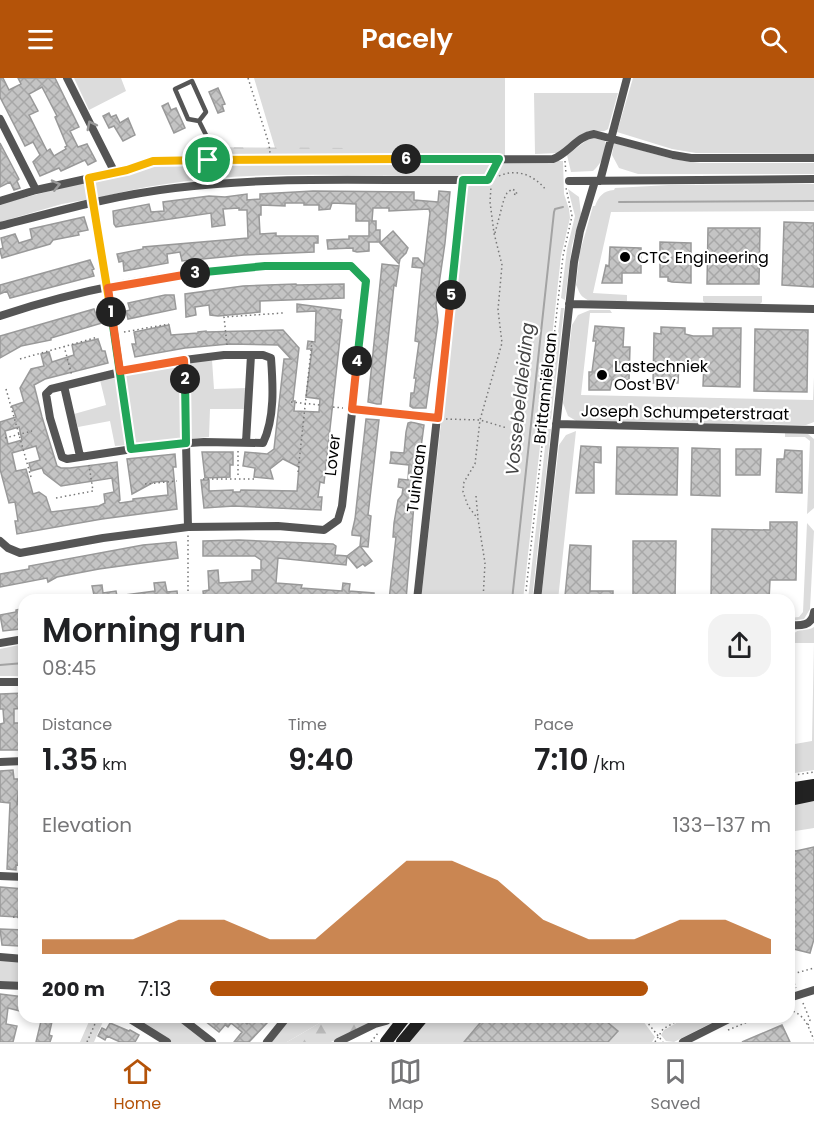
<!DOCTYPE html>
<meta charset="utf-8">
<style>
:root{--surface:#fff;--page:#f2f2f2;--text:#202124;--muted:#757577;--line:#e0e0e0;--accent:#b45309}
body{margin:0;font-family:Poppins,sans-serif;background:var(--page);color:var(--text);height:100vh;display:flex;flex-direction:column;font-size:22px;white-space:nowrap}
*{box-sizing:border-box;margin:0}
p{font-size:20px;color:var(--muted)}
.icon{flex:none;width:33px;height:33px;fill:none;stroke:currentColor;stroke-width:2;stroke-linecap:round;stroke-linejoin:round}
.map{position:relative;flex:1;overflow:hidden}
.side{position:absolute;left:18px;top:516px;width:777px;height:429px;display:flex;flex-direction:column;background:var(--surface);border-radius:18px;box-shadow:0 3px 9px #0003}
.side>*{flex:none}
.pin{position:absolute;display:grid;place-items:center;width:51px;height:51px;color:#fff;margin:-26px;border:3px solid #fff;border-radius:50%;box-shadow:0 2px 6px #0007}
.km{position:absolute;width:30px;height:30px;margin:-15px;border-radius:50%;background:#222;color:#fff;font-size:16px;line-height:30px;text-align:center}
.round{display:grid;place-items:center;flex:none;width:63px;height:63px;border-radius:18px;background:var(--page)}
.overview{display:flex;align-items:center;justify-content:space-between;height:102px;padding:0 24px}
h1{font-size:33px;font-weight:600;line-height:45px}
.stats{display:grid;grid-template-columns:repeat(3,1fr);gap:9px;height:102px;padding:6px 24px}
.stats div{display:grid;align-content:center}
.stats b{font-size:30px;font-weight:600}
.stats small{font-size:16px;font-weight:400}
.stats p{font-size:16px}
.chart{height:168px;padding:12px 24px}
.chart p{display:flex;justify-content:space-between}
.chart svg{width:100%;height:108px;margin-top:6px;fill:var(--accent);opacity:.7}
ul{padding:0 24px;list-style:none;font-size:20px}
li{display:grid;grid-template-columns:96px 72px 1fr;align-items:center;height:45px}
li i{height:15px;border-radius:8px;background:var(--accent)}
header{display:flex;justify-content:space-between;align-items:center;height:78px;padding:0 24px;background:var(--accent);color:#fff;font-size:27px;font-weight:600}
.menu{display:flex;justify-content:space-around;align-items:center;height:84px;border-top:2px solid var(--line);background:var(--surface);font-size:16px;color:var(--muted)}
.menu a{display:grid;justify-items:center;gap:3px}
.menu .current{color:var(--accent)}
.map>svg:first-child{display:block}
</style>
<header><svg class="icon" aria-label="menu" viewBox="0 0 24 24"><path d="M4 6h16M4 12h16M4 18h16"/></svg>Pacely<svg class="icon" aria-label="search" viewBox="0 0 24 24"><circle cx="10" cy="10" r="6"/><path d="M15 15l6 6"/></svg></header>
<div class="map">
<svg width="814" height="964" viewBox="0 0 814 964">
<defs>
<pattern id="forest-firs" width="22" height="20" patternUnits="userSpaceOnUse" patternTransform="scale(1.5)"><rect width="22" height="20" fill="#dcdcdc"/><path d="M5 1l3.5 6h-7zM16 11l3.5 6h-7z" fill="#bbb"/></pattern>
<pattern id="building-cross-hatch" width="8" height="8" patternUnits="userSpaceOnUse" patternTransform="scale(1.5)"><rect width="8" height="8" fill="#c4c4c4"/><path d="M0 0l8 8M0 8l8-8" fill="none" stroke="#a7a7a7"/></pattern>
</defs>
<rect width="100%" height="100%" fill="#fff"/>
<path fill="#dcdcdc" d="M74,0H121L126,13L89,32Z
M254,0H505V77L352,80V70H275Z
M633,0H814V76L696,75L672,71L617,54Z
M534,15H618L608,51C602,56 593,51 586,54L558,75L535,76Z
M591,59L605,63C606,75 602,85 593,93L571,94L567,77Z
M614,65L673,81L700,85H814V96H638L619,90L612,77Z
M563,83L564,116L569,131L570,140L561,178L523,522H421L467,116H464L461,99C336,98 206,87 85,124L84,122L62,126L0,144V126L161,84Z
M814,106V133L611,134L593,215L627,217V223C615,226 592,227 583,219C579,216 578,210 576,207L580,174L593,128H595C599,118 603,113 614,112L615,110L669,107Z
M568,111L579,119L581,136L572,167L565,222L561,220L567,171L575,138Z
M703,218H762V224L760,226L705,225L703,223Z
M561,230H564L551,342L548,338Z
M590,232H610L612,235H590L581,317L813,322L814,299V344L806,347L578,344L568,338L563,325L572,247L578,237Z
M212,282L214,311L247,310L246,331H210L209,359L187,361L186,285Z
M183,285L185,361L132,366L122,296Z
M119,297L129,367L115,368L110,343L78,349L74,336L106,327L100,302Z
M547,351H551L532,522H528Z
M576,353L558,522H541L559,367L566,357Z
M785,355L808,356L814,361V430L807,436L810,363L805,359H785Z
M807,445L814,453L810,531L804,541L789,543V540L799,539L803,534Z
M814,549V692L789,696V667L812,663L814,565H794V556C797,550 807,554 814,549Z
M24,566V598H0V571Z
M814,720V750L789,754V724Z
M0,882L24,883V905L0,903Z
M91,939H105L94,964H80Z
M133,939H174L208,964H172Z
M291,939H330L287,964H272Z
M426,939H640L655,959L652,964H406Z
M687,939H723L674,964L666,963L661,957L664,952Z"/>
<path fill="url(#forest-firs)" d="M194,69L353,70L352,80H188L189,70Z
M330,939H383L331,964H287Z"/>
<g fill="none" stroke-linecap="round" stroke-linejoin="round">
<path stroke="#a3a3a3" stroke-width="2" d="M619,124L814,123
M512,522L554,134L555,131L563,129
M0,587L24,585"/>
</g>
<path fill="url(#building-cross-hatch)" stroke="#999" stroke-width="1.5" fill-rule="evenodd" d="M0,0H3L9,12L21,6L18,0H55L79,49L70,53L78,69L87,66L96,83L88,87L85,82L61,93L59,90L40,98L33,84L40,77L33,64L25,68L0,19ZM42,9L57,38L55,39L67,68L65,69L66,71L54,78L50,71L47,73L29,37L38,33L29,16Z
M218,10L225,26L222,27L224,33L218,35L209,14Z
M168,25L171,32L176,30L185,50L174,55L162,28Z
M109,35L111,39L116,37L120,45L128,40L135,57L123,63L114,48L109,50L103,38Z
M0,65L19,101L17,103L20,110L14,112L10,104L0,109Z
M313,113L414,114V122L438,124L439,113L450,114L445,165L436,227L438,244L426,330H413L410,328L411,315H414L416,300H414L419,264L415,263L422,190L412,189L413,180H418L424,187L430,135L429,131L389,133V130H373L372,143H376V152H380V164H369V173L357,174L353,173V170L328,171L327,162L349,161V158H369V143H356V126L332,125L330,131L319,132V127H304V125H285V128L261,127V137H259L260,156L276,155V158H318V165H314V174L244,177L182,183L180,174L167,176L168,185L124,193L123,183L119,184L117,176L143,171V169L248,160L247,132H239V130L223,131L225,147L212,149L211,135L116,149L114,146L113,133L149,126L151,134L164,133L163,124L209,118L225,119L247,116V122L260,121V116Z
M84,139L88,152L78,154L79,157L53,162L50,166L2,180L0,173V171L3,170L1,160L15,156L19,165L32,161L30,151Z
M784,144L814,145V209L782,207Z
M708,150H760L759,206H707Z
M393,153L408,170L406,175L400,181L399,186L380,165Z
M660,164L691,165V205L672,204L668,203V199H660Z
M610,169L641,170V195H622V205H602L606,187L609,188Z
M90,182L94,191L92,192L94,198L10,220L7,213L0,216V207Z
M382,186L399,188L396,208L394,207L381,326H377L368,324Z
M296,206L297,207L344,206V220L260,223V234L218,238L210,237L209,227L195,229L196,237L186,239L185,216L243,208Z
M165,217H174L176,231L128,241L126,233L130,232L128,225Z
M297,226L341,232L340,241L342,242L324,405L320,404L318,419H322L321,432L234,428L204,430L201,402H209V413L233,412V414H240L241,412L297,413L299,389L283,381L270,391L273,401L254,399L255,390L243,388L245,374L267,376L274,371L284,281H291L278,267L229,266L185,270L135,279L132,266H136L134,254L169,247L171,257L198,255V254L206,253V254L283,252L299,270L293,323H295L294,333L319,334L320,321L306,319L312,271H307L308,263L315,264L316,233L297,234Z
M94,231L97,239L101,238L102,245L51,260V262L21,268L0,280V258Z
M595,248L624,250L623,269H630L629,302H612L610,312H589V294H592L596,263H593Z
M661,249L685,250V256L693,258H713V250H741L740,309L703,308L704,285L679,284L678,305H653L654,255L661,256Z
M755,251L808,252L807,314L754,313Z
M98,261L102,273H105L108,285L45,301L34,307L42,339L57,388L61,390H70L117,384L120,422L118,423L120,425L133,423V421L168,417L167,403L154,404L132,416L127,381L175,376L176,389H173L177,431L102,441L17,456L15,443H18L15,424L9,425L0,391V344L16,339L12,328L24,324L20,310L31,291L44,288L41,276L49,274L52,284L74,277L72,267ZM19,349L22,362L8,366L5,353ZM36,368L40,382L29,385L31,393L42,390L44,395L61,408L112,400L114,414L104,416L105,425L99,428L51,434L46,419L39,414L33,416L26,391L16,393L12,375Z
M366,341L379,342L368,437L371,438L368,469L360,468L361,458L352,457V454L355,441Z
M411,344L424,347L415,414L406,522H389L396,459H393L394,445L398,422L402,417L403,410L398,409L399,401L408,402L409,387L390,385L391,380V374L404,375L406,354L408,345Z
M581,368L601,369V385L594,384V415H576Z
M617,369L678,370L677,417L616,416Z
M692,370L720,371V418L691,417Z
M736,371H761L760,397H736Z
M785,372L802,373V415L776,414L777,381H784Z
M202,374H233V387H230V399L205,400Z
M770,444H797L796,502H770L769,522H711L712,451L770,452Z
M239,462L333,466L336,468L335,477L347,478L346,487L278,480L276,505L302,507L301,510L342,513L343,505L350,506L349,513L374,515V522H204L203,513L209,512L208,493L218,492L219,505L252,503V492H261V482L255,478H203V463Z
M633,463H676L675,522H633Z
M176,464L178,480L99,491L57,499L48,504L47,500L0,509V496L29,491V488L143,467Z
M570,467L591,468L590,513H613V522H579L565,518Z
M360,468L372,483L365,488L363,486L357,490L347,478Z
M165,504L167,514L177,513L178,522H86L85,518L94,517L92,508L102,507L103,515L116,513L117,518L155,513L154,505Z
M24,530V540L18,541L20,551L3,553L0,537L16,534V532Z
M24,615V630L14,631V645H22L24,672H0V646L4,645L3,631H0V616Z
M13,692L14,701H20L17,726H24V788L16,787V792L7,791L10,725L0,724V693Z
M814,769V861L810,875L789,870V771L796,773Z
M0,809L24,811V825H19L18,839L0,838Z
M0,851L24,852L23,860H19V868L2,867Z
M0,916L24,919V934L8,930L6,946L17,948L13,964H0Z
M42,939H53L49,957L52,958L50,964H36Z
M200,939H239L247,946L253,939H263L269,943L249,964H234L242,954L231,945L228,949L225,947L219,954Z
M485,939H601L618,953L608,964H464Z
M110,945L129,953L130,952L139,957L135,964H120L107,958L105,962L98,958L102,950L106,952Z
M782,947L790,964H742L775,950Z"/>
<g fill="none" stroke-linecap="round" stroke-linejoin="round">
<path stroke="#777" stroke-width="1.5" stroke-dasharray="1.5 3" stroke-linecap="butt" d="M248,0L269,66L270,75
M565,83L566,96
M499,98C517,90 534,97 546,112
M96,134L106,200
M495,155L504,121L507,115L512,111L516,113L517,117L514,116
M124,254L169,246
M227,267L224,239L283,235
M64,268L72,298
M20,281L98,259
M185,292L186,356
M122,303L130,364
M6,311L31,399
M291,324L320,327
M333,329L343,330
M360,332L430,339
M446,341L480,342L507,350
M5,360L32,353
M238,373V399
M298,394L312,263
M203,401H256
M145,406L177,403
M476,418L478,440
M56,420L93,413L89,387
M188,522V457
M483,522L485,485L478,441L468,428L463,414L464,404L475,386L480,342L502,265L498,232L502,187L494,155L490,124L491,109
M525,522L563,178L572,138L566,110
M789,698L814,694
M13,839L24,840
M789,897L814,890
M791,897L796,910
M803,925L810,942L808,947
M789,932C805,936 808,948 814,962
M643,939L663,964
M728,952L760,939
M87,964L98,939
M371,964L378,955
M655,964L663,951L684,939"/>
<path stroke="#555" stroke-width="4.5" d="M199,43L188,41L175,11L192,3L206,34L199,43L209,63L208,82"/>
<path stroke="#555" stroke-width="8" d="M67,0L115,95
M0,41L36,112
M463,102L490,101
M569,103L814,101
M600,103L627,0
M0,123L36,112L127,92L153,83L553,81C569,75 577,58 594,56L673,77L691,80H814
M0,148C58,133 115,117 175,110C270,98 367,103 463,102L417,522
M108,210L121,293
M569,226L814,231
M0,238C83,210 177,194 264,188C293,186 322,187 351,187L366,203L342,428L338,442L324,452L278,448L188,449L103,460L20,475L8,470L0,463
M224,277H263L271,280C273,307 275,340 263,365L204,364L159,367L67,381L62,379L50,340L46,316L51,311L153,286Z
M64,308L80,378
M556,346L814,352
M246,364L251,277
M186,365L188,449
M537,522L574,184L580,153L595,103
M789,547C801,548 812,548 814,534
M0,565L24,561
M0,604H24
M0,684L24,683
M0,798L24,799
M0,879L24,881
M0,907L24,908
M789,920L814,912
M127,939L167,964
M180,939L212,964
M267,964L287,939
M338,964L375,946L386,943
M683,964L733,939"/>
<path stroke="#222" stroke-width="12" d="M789,711L814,707
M789,722L814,717
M386,964L405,939
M402,964L423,939"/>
</g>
<defs><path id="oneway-chevron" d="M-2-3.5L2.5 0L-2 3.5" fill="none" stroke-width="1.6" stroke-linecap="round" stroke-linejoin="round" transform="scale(1.5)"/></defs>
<g stroke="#999">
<use href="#oneway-chevron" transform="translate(91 47) rotate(-117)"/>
<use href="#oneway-chevron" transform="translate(56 107) rotate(-13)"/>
</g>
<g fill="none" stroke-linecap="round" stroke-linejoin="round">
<g stroke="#fff" stroke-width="12">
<path id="split-1" d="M111,234L89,100L127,92L153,83L208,82"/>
</g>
<g stroke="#fff" stroke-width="12">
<path id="split-2" d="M111,234L131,371L186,365L185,301"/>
</g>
<g stroke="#fff" stroke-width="12">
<path id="split-3" d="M185,301L184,282L120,293L108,210L195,195"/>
</g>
<g stroke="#fff" stroke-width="12">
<path id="split-4" d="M195,195L265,188H351L366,203L357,283"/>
</g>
<g stroke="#fff" stroke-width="12">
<path id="split-5" d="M357,283L352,331L438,340L451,217"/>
</g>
<g stroke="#fff" stroke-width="12">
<path id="split-6" d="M406,81H499L488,102H463L451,217"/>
</g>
<g stroke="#fff" stroke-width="12">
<path id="split-7" d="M208,82L406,81"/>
</g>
<use href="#split-1" stroke="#f5b400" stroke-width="8"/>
<use href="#split-2" stroke="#22a559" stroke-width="8"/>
<use href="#split-3" stroke="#f0652b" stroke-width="8"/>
<use href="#split-4" stroke="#22a559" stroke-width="8"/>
<use href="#split-5" stroke="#f0652b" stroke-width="8"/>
<use href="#split-6" stroke="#22a559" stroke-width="8"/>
<use href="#split-7" stroke="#f5b400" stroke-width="8"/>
</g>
<g fill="#000" stroke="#fff" stroke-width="2">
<circle cx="625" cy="179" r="6"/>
<circle cx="602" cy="297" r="6"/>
</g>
<g text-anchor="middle" stroke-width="4.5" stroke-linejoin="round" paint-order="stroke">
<g font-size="16" fill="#000" stroke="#fff" text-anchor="start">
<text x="637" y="185">CTC Engineering</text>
<text x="614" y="294">Lastechniek<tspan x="614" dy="18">Oost BV</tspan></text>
</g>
<g font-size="16" fill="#000" stroke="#fff">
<text transform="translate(545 310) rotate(-84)" y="6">Brittanniëlaan</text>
<text transform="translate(685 334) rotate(1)" y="6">Joseph Schumpeterstraat</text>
<text transform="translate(332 377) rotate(-84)" y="6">Lover</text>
<text transform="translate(416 400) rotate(-83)" y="6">Tuinlaan</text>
</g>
<g font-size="18" font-style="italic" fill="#444" stroke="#fff">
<text transform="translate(520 321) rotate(-84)" y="6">Vossebeldleiding</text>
</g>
</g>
</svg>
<div class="pin" style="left:208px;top:82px;background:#1e9e55"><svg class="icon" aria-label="arrive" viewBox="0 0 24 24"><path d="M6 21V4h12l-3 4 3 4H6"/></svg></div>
<b class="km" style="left:111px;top:234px">1</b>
<b class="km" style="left:185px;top:301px">2</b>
<b class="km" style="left:195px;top:195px">3</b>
<b class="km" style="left:357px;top:283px">4</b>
<b class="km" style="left:451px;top:217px">5</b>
<b class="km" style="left:406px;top:81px">6</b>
<section class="side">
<div class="overview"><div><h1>Morning run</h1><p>08:45</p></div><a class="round"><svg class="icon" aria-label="share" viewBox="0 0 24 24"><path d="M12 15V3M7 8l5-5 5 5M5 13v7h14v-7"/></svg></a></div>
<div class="stats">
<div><p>Distance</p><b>1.35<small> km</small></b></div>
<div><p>Time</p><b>9:40</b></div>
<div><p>Pace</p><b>7:10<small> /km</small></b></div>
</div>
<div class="chart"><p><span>Elevation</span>133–137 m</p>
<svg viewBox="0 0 160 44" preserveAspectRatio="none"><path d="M0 44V38L10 38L20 38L30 30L40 30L50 38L60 38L70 22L80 6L90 6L100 14L110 30L120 38L130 38L140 30L150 30L160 38V44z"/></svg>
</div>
<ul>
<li><b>200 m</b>7:13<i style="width:78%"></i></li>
</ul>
</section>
</div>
<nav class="menu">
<a class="current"><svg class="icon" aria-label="home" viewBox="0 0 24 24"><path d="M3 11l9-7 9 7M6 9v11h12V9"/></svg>Home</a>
<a><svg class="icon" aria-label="map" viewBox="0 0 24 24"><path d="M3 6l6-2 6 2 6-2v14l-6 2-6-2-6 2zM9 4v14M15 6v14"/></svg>Map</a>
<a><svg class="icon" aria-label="saved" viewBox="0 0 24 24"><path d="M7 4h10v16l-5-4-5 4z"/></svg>Saved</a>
</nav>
